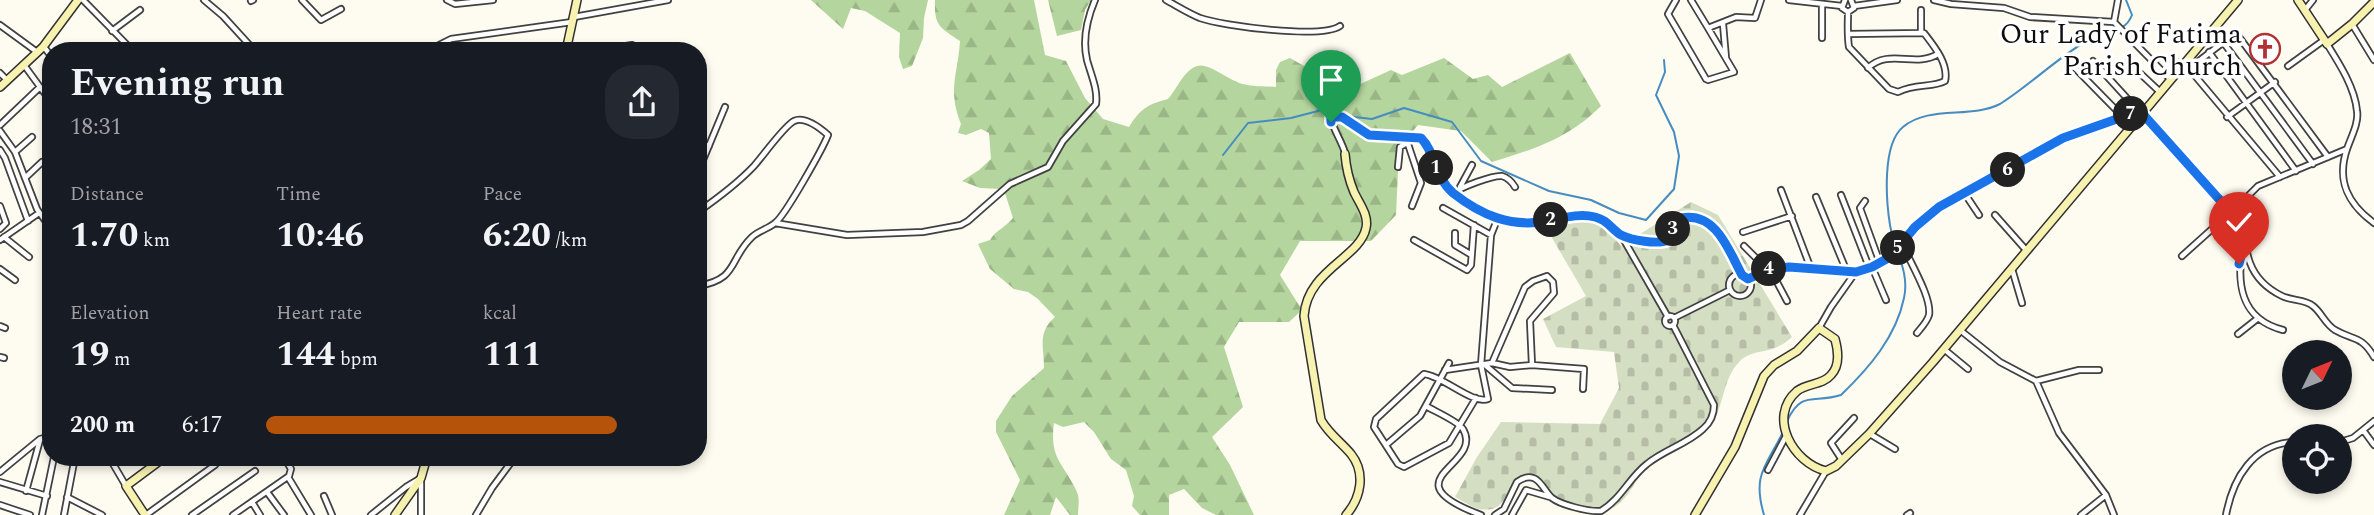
<!DOCTYPE html>
<style>
:root{--surface:#171b24;--page:#242831;--text:#f1f3f6;--muted:#9ea1a6;--accent:#b45309}
body{margin:0;font-family:Spectral,serif;background:var(--page);color:var(--text);height:100vh;display:flex;flex-direction:column;font-size:26px;white-space:nowrap}
*{box-sizing:border-box;margin:0}
p{font-size:23px;color:var(--muted)}
.icon{flex:none;width:38px;height:38px;fill:none;stroke:currentColor;stroke-width:2;stroke-linecap:round;stroke-linejoin:round}
.map{position:relative;flex:1;overflow:hidden}
.details{position:absolute;left:42px;top:42px;width:665px;height:424px;display:flex;flex-direction:column;background:var(--surface);border-radius:28px;box-shadow:0 4px 10px #0003}
.details>*{flex:none}
.needle{width:46px;rotate:47deg}
.tools{position:absolute;left:2282px;top:340px;display:grid;gap:14px}
.tools a{display:grid;place-items:center;width:70px;height:70px;border-radius:50%;background:var(--surface);box-shadow:0 4px 10px #0003;font-size:35px}
.pin{position:absolute;display:grid;place-items:center;width:60px;height:60px;color:#fff;margin:-72px -30px;border-radius:50% 50% 50% 0;rotate:-45deg;box-shadow:0 0 7px #0007}
.pin .icon{rotate:45deg}
.km{position:absolute;width:35px;height:35px;margin:-18px;border-radius:50%;background:#222;color:#fff;font-size:19px;line-height:35px;text-align:center}
.round{display:grid;place-items:center;flex:none;width:74px;height:74px;border-radius:28px;background:var(--page)}
.head{display:flex;align-items:center;justify-content:space-between;height:119px;padding:0 28px}
h1{font-size:38px;font-weight:700;line-height:52px}
.figures{display:grid;grid-template-columns:repeat(3,1fr);gap:10px;height:119px;padding:7px 28px}
.figures div{display:grid;align-content:center}
.figures b{font-size:35px;font-weight:700}
.figures small{font-size:19px;font-weight:400}
.figures p{font-size:19px}
ul{padding:0 28px;list-style:none;font-size:23px}
li{display:grid;grid-template-columns:112px 84px 1fr;align-items:center;height:52px}
li i{height:18px;border-radius:9px;background:var(--accent)}
.map>svg:first-child{display:block}
</style>
<div class="map">
<svg width="2374" height="515" viewBox="0 0 2374 515">
<defs>
<pattern id="forest-firs" width="22" height="20" patternUnits="userSpaceOnUse" patternTransform="scale(1.75)"><rect width="22" height="20" fill="#b4d59d"/><path d="M5 1l3.5 6h-7zM16 11l3.5 6h-7z" fill="#9ab686"/></pattern>
<pattern id="cemetery-stones" width="16" height="16" patternUnits="userSpaceOnUse" patternTransform="scale(1.75)"><rect width="16" height="16" fill="#d4dec2"/><path d="M2 7V4a2 2 0 0 1 4 0v3zM10 15v-3a2 2 0 0 1 4 0v3z" fill="#b5bda6"/></pattern>
</defs>
<rect width="100%" height="100%" fill="#fefbf0"/>
<path fill="url(#forest-firs)" d="M811,0H928L924,18L923,38L912,66L903,69L899,57L900,33L865,11L851,8L843,29Z
M935,0H1034L1045,55L1066,61L1085,98L1103,119L1129,127C1140,109 1148,104 1168,99C1177,89 1184,70 1197,66C1209,62 1229,81 1243,84C1253,87 1266,86 1276,87V70L1280,62L1290,58L1332,82L1334,96L1391,70L1402,75L1444,58L1473,79L1488,75L1502,87L1570,53L1601,106C1569,138 1535,149 1492,162L1461,131L1418,125L1399,148L1396,215L1371,241H1300L1280,275L1302,310L1289,322H1239L1224,347L1243,407L1212,437L1230,465L1254,515H1216L1202,508L1184,489L1169,495V515H1140L1132,506L1134,496L1126,470L1111,459L1094,432L1084,422L1063,427L1054,423C1049,460 1064,463 1077,492C1080,499 1078,508 1078,515H1070L1056,497L1050,515H1004L1020,480L996,432V421L1012,396L1044,368C1044,346 1037,333 1055,317L1038,299L1028,292L1014,289L990,269L978,244L990,240C996,230 1006,227 1013,218L1005,193L1002,189L980,188L962,181L979,170L991,159L989,133L981,129L966,135L958,133L961,124C947,89 958,75 960,41C939,27 934,25 935,0Z
M1048,0H1091L1085,10L1081,30L1057,36Z"/>
<path fill="url(#cemetery-stones)" d="M1691,202L1718,215L1792,337C1788,340 1784,344 1779,346C1767,353 1751,350 1740,361C1721,380 1725,408 1709,428C1694,448 1662,448 1646,466C1633,482 1625,512 1598,511C1587,511 1568,504 1558,498C1547,491 1546,476 1531,475C1505,474 1513,515 1479,509C1471,507 1463,501 1455,497L1477,457L1501,422L1600,424L1619,388L1614,352L1556,347L1543,319L1586,296L1548,231C1580,218 1600,216 1621,246Z"/>
<g fill="none" stroke-linecap="round" stroke-linejoin="round">
<path stroke="#468cc1" stroke-width="2" d="M1345,116L1372,119L1404,108L1452,122L1481,161L1549,191L1591,200L1619,213L1646,220L1674,189L1679,156L1674,132L1656,95L1665,72L1664,60
M1223,155L1248,123L1291,118L1322,110L1339,115
M1787,421C1802,389 1814,404 1841,395C1869,368 1896,337 1904,298C1910,272 1894,249 1890,225C1886,200 1882,144 1903,127C1929,105 1970,119 2000,104C2033,83 2061,54 2095,36C2110,29 2125,33 2132,15L2126,0
M1764,515C1752,474 1766,467 1783,432"/>
<g stroke="#414141" stroke-width="8">
<path id="street" d="M83,0L133,51
M204,0L223,16L255,51
M302,0L321,20L341,9
M447,0L455,4L493,0
M1166,0C1177,6 1188,13 1200,18C1223,26 1321,39 1340,26
M1676,0L1668,14L1706,79L1708,80L1734,72L1708,28
M1691,0L1708,28L1736,17L1755,18L1761,0
M1789,0L1842,6
M1845,0L1842,8L1848,12L1854,8L1851,0
M1934,0L1951,4L2004,8L2030,17L2114,22
M251,1L253,0
M1854,6L1897,0
M2305,10L2313,0
M574,17L668,0
M2114,22L2170,79
M2114,22L2118,0
M1723,24L1726,58
M2352,24L2374,60
M0,25L37,52
M112,31L140,10
M1921,33V10
M1848,34L1924,33C1934,46 1949,64 1945,81C1932,88 1916,83 1898,92L1889,89L1849,47C1847,35 1848,23 1848,12
M1822,38V5
M2223,42L2313,164
M44,47L51,56
M427,51L451,39L572,22
M594,51L632,45
M666,51L667,48
M2209,52L2296,171
M2093,61L2218,198L2235,215L2243,212L2249,195L2258,186L2347,149C2351,137 2359,123 2357,111C2355,88 2339,63 2327,44
M2175,61L2183,65
M2128,62L2159,91
M24,65L51,102
M2072,65L2123,117
M2288,66L2324,40
M1868,68C1889,48 1915,68 1938,54
M0,73L7,80
M2227,117L2275,82
M0,125L40,87
M0,131L15,152L37,209L51,229
M698,143L709,146
M1408,144L1421,183L1412,206
M2347,149C2336,181 2348,204 2374,223
M0,150L5,158L28,221
M15,152L32,137
M1345,153C1342,141 1331,126 1331,117H1342L1369,135L1421,138L1426,143L1438,172L1447,187L1497,220L1528,224L1584,215L1608,223L1621,235L1668,317
M1398,167L1400,147L1417,137
M698,172L725,107
M2280,177L2191,71V67L2234,34L2239,37L2328,157
M25,178L42,162
M1460,187L1472,165
M1781,190L1811,269
M1454,193C1461,187 1493,175 1502,176C1509,178 1512,182 1515,187
M1965,194L1979,215
M1841,195L1869,267
M1816,197L1847,272
M1865,201L1860,208L1880,263
M0,206L6,223L0,229
M1443,208L1491,235
M698,212C718,198 737,184 754,166C763,156 784,126 794,121C805,116 820,128 828,135C823,148 785,216 775,223C768,229 758,231 752,237C728,260 739,279 698,286
M2243,212C2245,249 2245,278 2282,296C2292,301 2305,299 2313,306C2322,313 2325,324 2335,330C2354,341 2361,335 2374,357
M1995,215L2026,250
M775,223L847,235L923,232L961,225L968,221L1010,184L1048,167L1063,141L1096,104C1098,89 1091,75 1087,60C1082,39 1087,19 1095,0
M1743,232L1792,216
M1455,233V245L1470,254
M1622,235L1647,241L1663,242C1672,236 1671,226 1679,220C1683,216 1689,216 1695,217C1721,223 1731,254 1742,275
M4,237L29,257
M0,240L39,213
M1414,240L1467,270L1471,265L1474,225
M1902,243C1909,261 1932,297 1929,315C1927,322 1921,328 1917,333
M2243,245C2236,283 2240,319 2283,330
M1744,246L1759,261L1763,271
M2182,256L2231,212
M1872,267L1886,300
M0,269L15,280
M1770,269L1787,301
M2012,269L2022,303
M1729 285a11 11 0 1 1 22 0a11 11 0 1 1-22 0Z
M1748,279L1763,271L1782,267L1856,272L1872,267L1890,257L1915,227L1939,207L2063,138L2131,114L2141,113
M1665 321a5 5 0 1 1 10 0a5 5 0 1 1-10 0Z
M1674,318L1730,290
M0,326L5,328
M1819,328L1831,307L1855,273
M1960,330L2000,362L2036,381L2079,370H2099
M2238,334L2257,319
M1945,350L1968,369
M0,357L4,358
M1492,363L1525,287L1533,281L1547,276L1553,282L1554,293L1530,321L1532,365
M1485,365L1512,388L1552,390
M1445,370L1492,363L1510,367L1532,365L1584,369L1583,389
M2036,381L2059,433L2106,495L2114,515
M1476,398L1449,443L1404,467L1398,464L1374,427L1376,419L1424,374C1443,376 1473,405 1488,399L1481,365L1491,235L1497,220
M1426,406C1434,411 1458,421 1463,429C1485,466 1385,479 1481,515
M2363,430L2374,445
M1870,434L1895,449
M2340,442L2353,438L2374,421
M1386,445L1420,416L1449,363
M109,457L126,486
M1842,460L1831,443L1854,418
M1768,470L1786,436
M0,472L40,439L51,436
M288,477L311,515
M0,482L47,496
M26,491L40,440
M267,492L284,515
M324,496L332,515
M67,497L102,515
M252,502L260,515
M0,505L30,515
M42,515L54,457
M64,515L75,457
M146,515L215,465
M192,515L255,471
M233,515L289,476L291,469L284,457
M371,515L406,487L421,478V515
M476,515L492,488L515,457
M1495,515L1504,509L1517,482C1538,467 1543,491 1552,498C1561,505 1589,512 1601,511C1621,499 1629,478 1647,464C1664,450 1687,444 1703,429C1710,423 1714,414 1714,405L1673,325
M1512,515L1526,490L1550,497
M1800,515L1826,471
M1907,515L1910,513
M2081,515L2106,495
M2226,515C2233,478 2253,444 2294,442"/>
</g>
<g stroke="#303030" stroke-width="10">
<path id="secondary" d="M2298,0L2327,44L2352,24L2374,2
M566,51L577,0
M0,87L43,47L78,0
M1345,154C1346,167 1349,180 1354,192C1359,203 1369,215 1366,228C1360,258 1307,270 1304,316L1321,420C1329,434 1340,441 1351,454C1366,473 1361,498 1346,515
M145,515L126,486L165,457
M395,515L421,478L427,457
M1695,515L1735,447L1764,376L1774,365L1797,351L1819,328L1835,339C1838,350 1840,366 1831,375C1823,385 1807,383 1797,391C1767,417 1793,463 1826,471L1836,466L1869,434L1933,362L2238,0"/>
</g>
<use href="#street" stroke="#fff" stroke-width="4.5"/>
<use href="#secondary" stroke="#f8f2b1" stroke-width="7"/>
</g>
<g fill="none" stroke-linecap="round" stroke-linejoin="round">
<g stroke="#fff" stroke-width="14">
<path id="route" d="M1331,122V117H1342L1369,135L1421,138C1436,153 1435,178 1453,193C1481,215 1511,228 1547,221C1563,218 1579,213 1595,217C1608,220 1611,229 1621,235C1631,240 1658,245 1668,240L1681,218C1716,211 1729,251 1742,275L1748,279L1770,269L1789,267L1856,272L1872,267L1890,257L1915,227L1939,207L2063,138L2131,114L2142,113L2218,198L2235,215L2243,212L2245,240L2239,264"/>
</g>
<use href="#route" stroke="#1a73e8" stroke-width="9"/>
</g>
<defs>
<g id="church-ring" transform="scale(1.575)"><circle r="9.5" fill="#fff" stroke="#b23234" stroke-width="1.5"/><path d="M-1.2-6h2.4v3.5h3.3v2.4h-3.3V6h-2.4V-.1h-3.3v-2.4h3.3Z" fill="#b23234"/></g>
</defs>
<g fill-rule="evenodd">
<use href="#church-ring" x="2265" y="49"/>
</g>
<g text-anchor="middle" stroke-width="7" stroke-linejoin="round" paint-order="stroke">
<g font-size="28" fill="#0e0e0e" stroke="#fff" text-anchor="end">
<text x="2242" y="43">Our Lady of Fatima<tspan x="2242" dy="32">Parish Church</tspan></text>
</g>
</g>
</svg>
<div class="tools">
<a><svg class="needle" viewBox="-14 -14 28 28"><path d="M0-13l5 13h-10z" fill="#e53935"/><path d="M0 13l5-13h-10z" fill="#9ea1a6"/></svg></a>
<a><svg class="icon" aria-label="locate" viewBox="0 0 24 24"><circle cx="12" cy="12" r="6"/><path d="M12 2v4M12 18v4M2 12h4M18 12h4"/></svg></a>
</div>
<div class="pin" style="left:1331px;top:122px;background:#1e9e55"><svg class="icon" aria-label="arrive" viewBox="0 0 24 24"><path d="M6 21V4h12l-3 4 3 4H6"/></svg></div>
<div class="pin" style="left:2239px;top:264px;background:#d93025"><svg class="icon" aria-label="check" viewBox="0 0 24 24"><path d="M5 12l5 5 9-10"/></svg></div>
<b class="km" style="left:1436px;top:168px">1</b>
<b class="km" style="left:1551px;top:220px">2</b>
<b class="km" style="left:1673px;top:229px">3</b>
<b class="km" style="left:1769px;top:269px">4</b>
<b class="km" style="left:1898px;top:248px">5</b>
<b class="km" style="left:2008px;top:170px">6</b>
<b class="km" style="left:2131px;top:114px">7</b>
<section class="details">
<div class="head"><div><h1>Evening run</h1><p>18:31</p></div><a class="round"><svg class="icon" aria-label="share" viewBox="0 0 24 24"><path d="M12 15V3M7 8l5-5 5 5M5 13v7h14v-7"/></svg></a></div>
<div class="figures">
<div><p>Distance</p><b>1.70<small> km</small></b></div>
<div><p>Time</p><b>10:46</b></div>
<div><p>Pace</p><b>6:20<small> /km</small></b></div>
</div>
<div class="figures">
<div><p>Elevation</p><b>19<small> m</small></b></div>
<div><p>Heart rate</p><b>144<small> bpm</small></b></div>
<div><p>kcal</p><b>111</b></div>
</div>
<ul>
<li><b>200 m</b>6:17<i style="width:85%"></i></li>
</ul>
</section>
</div>
